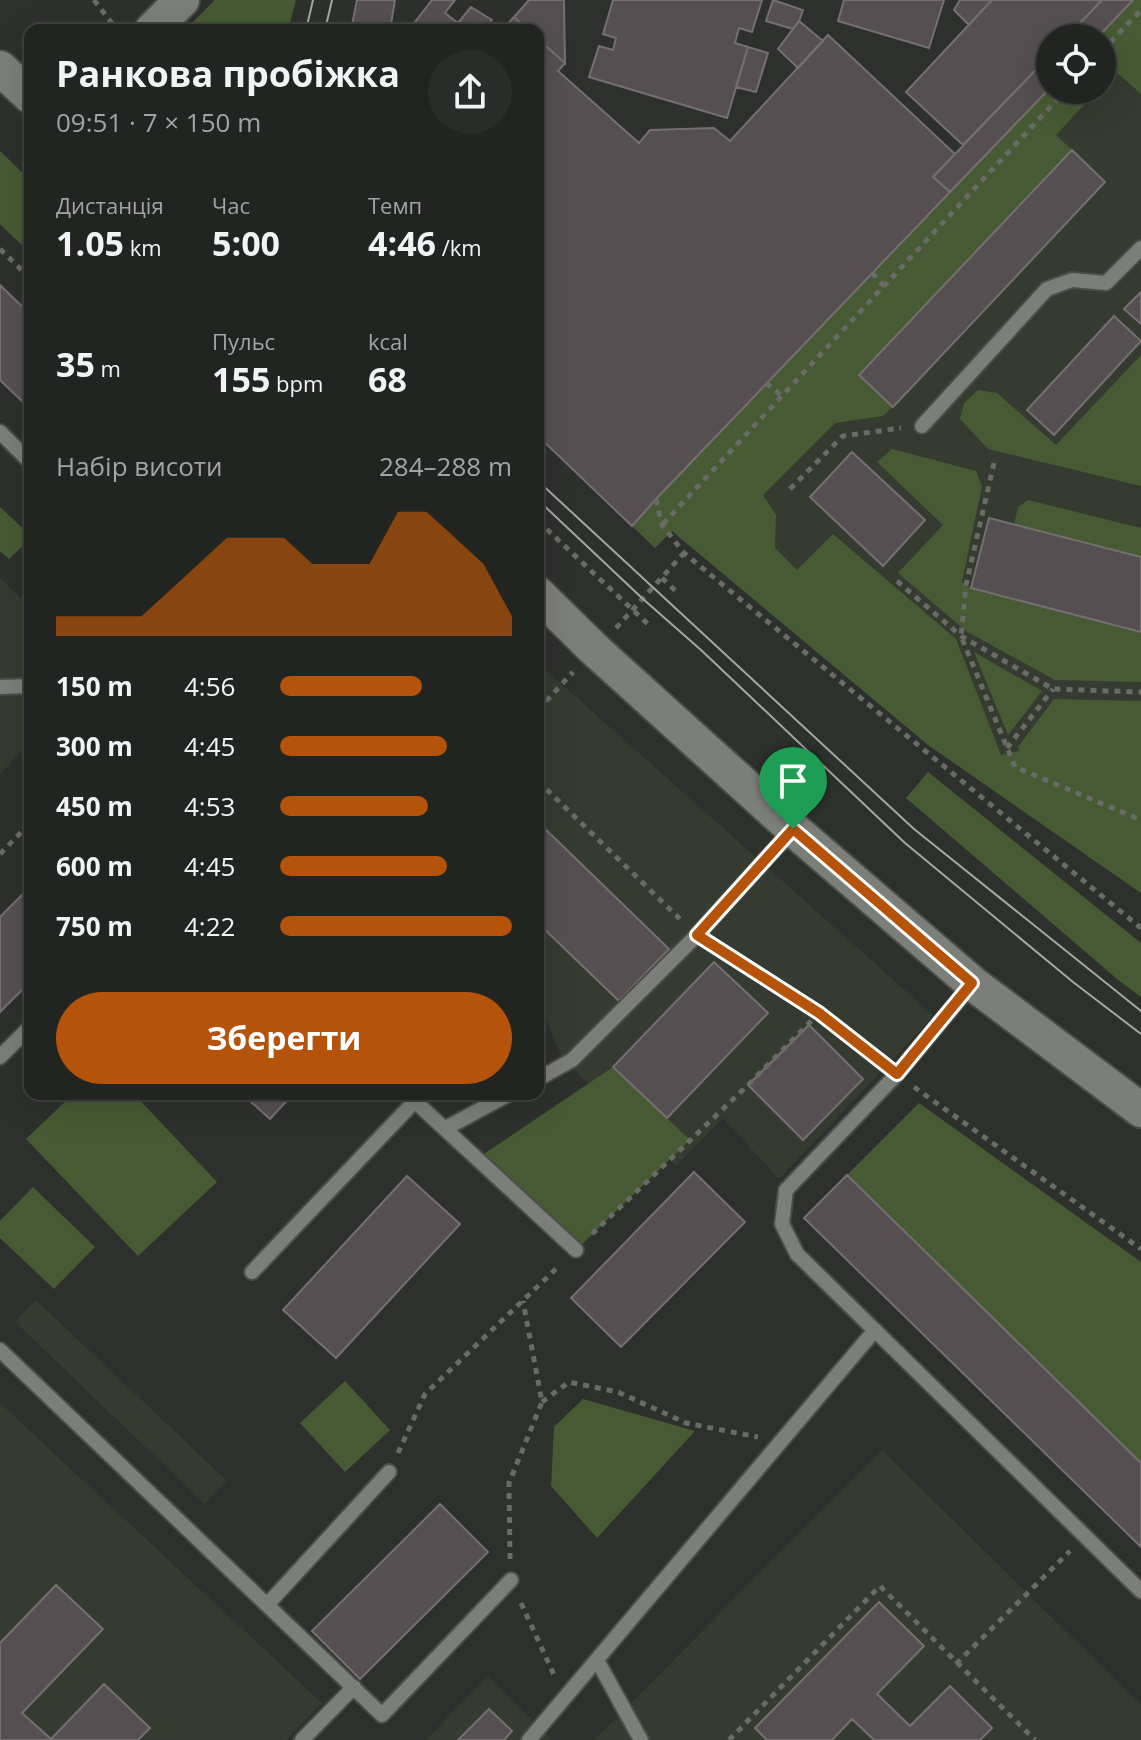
<!DOCTYPE html>
<html lang="uk">
<meta charset="utf-8">
<style>
:root{--surface:#222421;--page:#2a2c2a;--text:#f1f3f6;--muted:#a2a4a5;--line:#3f413f;--accent:#b45309}
body{margin:0;font-family:"Open Sans",sans-serif;background:var(--page);color:var(--text);height:100vh;display:flex;flex-direction:column;font-size:30px;white-space:nowrap}
*{box-sizing:border-box;margin:0}
p{font-size:26px;color:var(--muted)}
.icon{flex:none;width:44px;height:44px;fill:none;stroke:currentColor;stroke-width:2;stroke-linecap:round;stroke-linejoin:round}
.map{position:relative;flex:1;overflow:hidden}
.details{position:absolute;left:24px;top:24px;width:520px;height:1076px;display:flex;flex-direction:column;background:var(--surface);border-radius:16px;box-shadow:0 8px 32px #0002,0 0 0 2px var(--line)}
.details>*{flex:none}
.controls{position:absolute;left:1036px;top:24px;display:grid;gap:16px}
.controls a{display:grid;place-items:center;width:80px;height:80px;border-radius:50%;background:var(--surface);box-shadow:0 8px 32px #0002,0 0 0 2px var(--line);font-size:40px}
.pin{position:absolute;display:grid;place-items:center;width:68px;height:68px;color:#fff;margin:-82px -34px;border-radius:50% 50% 50% 0;rotate:-45deg;box-shadow:0 0 8px #0007}
.pin .icon{rotate:45deg}
.round{display:grid;place-items:center;flex:none;width:84px;height:84px;border-radius:42px;background:var(--page)}
.headline{display:flex;align-items:center;justify-content:space-between;height:136px;padding:0 32px}
h1{font-size:36px;font-weight:700;line-height:60px}
.stats{display:grid;grid-template-columns:repeat(3,1fr);gap:12px;height:136px;padding:8px 32px}
.stats div{display:grid;align-content:center}
.stats b{font-size:34px;font-weight:700}
.stats small{font-size:22px;font-weight:400}
.stats p{font-size:22px}
.chart{height:224px;padding:16px 32px}
.chart p{display:flex;justify-content:space-between}
.chart svg{width:100%;height:144px;margin-top:8px;fill:var(--accent);opacity:.7}
.cta{display:flex;gap:16px;margin-top:auto;padding:16px 32px}
.cta a{flex:1;height:92px;border-radius:48px;background:var(--accent);color:#fff;font-size:32px;font-weight:700;line-height:92px;text-align:center}
ul{padding:0 32px;list-style:none;font-size:26px}
li{display:grid;grid-template-columns:128px 96px 1fr;align-items:center;height:60px}
li i{height:20px;border-radius:10px;background:var(--accent)}
.map>svg:first-child{display:block}
</style>
<div class="map">
<svg width="1141" height="1740" viewBox="0 0 1141 1740">
<rect width="100%" height="100%" fill="#2d302c"/>
<path fill="#363b31" d="M1115,71L1141,94V893L928,745L672,531L1098,90H1102V85Z
M0,578L30,607V742L0,774Z
M538,663L934,1016L779,1179L723,1118L676,1166L562,1058L538,1000Z
M36,1300L227,1481L205,1504L15,1322Z
M0,1403L322,1703L286,1740H0Z
M882,1450L1141,1705V1740H594Z
M487,1676L553,1740H426Z"/>
<path fill="#465b33" d="M215,0H296L288,30H185Z
M1133,0H1141V94L1115,71L1102,85V38H1097Z
M1050,88V90H1098L1056,135L1072,150L860,375L893,407L883,416L835,423L763,495L776,515L775,548L797,570L833,534L956,639L1001,755L1019,751L1018,747L1054,699L1141,701V893L928,745L672,531L655,548L632,526L656,499Z
M0,151L30,180V253L0,224Z
M1141,355V486L988,449L960,419L964,403L978,390L997,393L1056,445Z
M892,449L976,471L982,486L962,582L971,588L1141,632V682L1055,680L966,631L898,573L943,525L877,462Z
M1028,500L1141,528V557L1014,525L1018,507Z
M0,507L30,535V539L9,559L0,551Z
M974,652L1042,691L1008,735Z
M928,772L1141,943V997L1117,979L906,798Z
M613,1067L690,1140L576,1250L478,1158Z
M73,1094H134L217,1182L138,1256L26,1139Z
M919,1103L1141,1262V1463L847,1175Z
M33,1187L95,1247L54,1289L0,1238V1221Z
M345,1381L390,1430L345,1472L300,1423Z
M583,1399L695,1431L597,1538L551,1486L554,1427Z"/>
<path fill="#554f51" stroke="#766f72" stroke-width="2" d="M357,0H395L390,30H351Z
M432,0H455L445,13L458,23L471,7L492,20L484,30H400V27H411Z
M529,0H564L565,63L538,39V30H528L514,17Z
M613,0H762L752,32L739,28L735,43L748,47L727,118L589,77L599,46L613,50L616,38L603,34Z
M773,0L803,10L799,21L793,29L766,21Z
M844,0H944L929,48L838,21Z
M960,0H992L969,25L954,10Z
M992,0H1102L1066,38H1050V55L963,145L906,92Z
M1102,0H1133L1097,38H1066Z
M514,17L528,30H502Z
M799,21L823,41L798,68L778,49Z
M828,35L955,154L933,177L950,192L656,499L632,526L538,436V39L565,63L558,71L639,143L650,130L714,128L730,141Z
M748,47L768,53L756,92L736,87Z
M1050,55V88L950,192L933,177Z
M1072,150L1105,182L893,407L859,375Z
M0,285L30,314V409L0,380Z
M1141,292V324L1124,309Z
M1114,316L1141,341L1054,435L1027,410Z
M852,452L925,520L883,566L810,497Z
M989,518L1141,557V632L971,588Z
M538,822L669,949L619,1001L538,923Z
M30,887V982L0,1012V917Z
M714,962L768,1013L667,1118L613,1067Z
M809,1025L863,1079L803,1140L748,1085Z
M242,1094H293L270,1119Z
M694,1172L745,1222L621,1347L571,1298Z
M847,1175L1141,1463V1547L804,1218Z
M407,1176L460,1224L336,1358L283,1310Z
M440,1504L488,1552L360,1679L312,1631Z
M56,1585L103,1629L22,1713L51,1739L104,1684L150,1728L138,1740H0V1643Z
M879,1602L924,1646L877,1694L910,1726L950,1686L992,1728L980,1740H874L852,1719L832,1740H767L755,1728Z
M489,1709L512,1731L504,1740H458Z"/>
<g fill="none" stroke-linecap="round" stroke-linejoin="round">
<g stroke="#4b4d49" stroke-width="18">
<path id="service" d="M922,426L1047,289L1072,280L1106,283L1141,248
M0,432L30,462
M0,687L30,686
M972,984L897,1074L786,1190L782,1224L797,1254L1141,1591
M0,1057L30,1027
M538,1079L572,1060L697,935L793,829
M407,1094L576,1250
M446,1128L509,1094
M252,1272L415,1101
M0,1350L267,1605L389,1472
M267,1605L382,1715L511,1580
M597,1660L641,1740
M302,1740L354,1687
M529,1740L875,1330"/>
</g>
<g stroke="#4b4d49" stroke-width="38">
<path id="tertiary" d="M152,30L182,0
M0,68L30,96
M538,594L594,649L793,829L972,983L1141,1110"/>
</g>
<path stroke="#696b67" stroke-width="5" stroke-dasharray="6 6" stroke-linecap="butt" d="M94,0L117,30
M1102,51L1141,10
M0,249L30,278
M872,273L884,286
M766,383L782,396
M994,463L966,585L961,636L1015,767L1141,820
M790,489L843,436L901,428
M656,499L662,525L684,553L1141,928
M538,521L650,626
M663,524L1066,90
M662,578L679,594
M897,581L961,636L1053,689L1141,692
M616,628L684,553
M538,710L573,672
M1007,748L1053,689
M538,781L682,921
M0,854L30,823
M715,946L819,1013L881,1061
M914,1087L1141,1249
M592,1234L748,1085L819,1013
M542,1402L569,1382L618,1392L686,1423L758,1437
M398,1453L425,1394L559,1266
M510,1559L509,1483L542,1402L523,1301
M521,1603L555,1677
M956,1664L1070,1551
M729,1740L880,1586L1035,1740"/>
<use href="#service" stroke="#7b7e79" stroke-width="14"/>
<use href="#tertiary" stroke="#7b7e79" stroke-width="34"/>
<path stroke="#a5a7a4" stroke-width="2" d="M306,30L313,0
M325,30L332,0
M538,481L914,829L1141,1011
M538,500L643,599L701,650L905,843L1073,982L1141,1034"/>
</g>
<g fill="none" stroke-linecap="round" stroke-linejoin="round">
<g stroke="#fff" stroke-width="16">
<path id="route" d="M793,829L972,983L897,1074L819,1013L697,935Z"/>
</g>
<use href="#route" stroke="#b45309" stroke-width="10"/>
</g>
</svg>
<div class="controls">
<a><svg class="icon" aria-label="locate" viewBox="0 0 24 24"><circle cx="12" cy="12" r="6"/><path d="M12 2v4M12 18v4M2 12h4M18 12h4"/></svg></a>
</div>
<div class="pin" style="left:793px;top:829px;background:#1e9e55"><svg class="icon" aria-label="arrive" viewBox="0 0 24 24"><path d="M6 21V4h12l-3 4 3 4H6"/></svg></div>
<section class="details">
<div class="headline"><div><h1>Ранкова пробіжка</h1><p>09:51 · 7 × 150 m</p></div><a class="round"><svg class="icon" aria-label="share" viewBox="0 0 24 24"><path d="M12 15V3M7 8l5-5 5 5M5 13v7h14v-7"/></svg></a></div>
<div class="stats">
<div><p>Дистанція</p><b>1.05<small> km</small></b></div>
<div><p>Час</p><b>5:00</b></div>
<div><p>Темп</p><b>4:46<small> /km</small></b></div>
</div>
<div class="stats">
<div><b>35<small> m</small></b></div>
<div><p>Пульс</p><b>155<small> bpm</small></b></div>
<div><p>kcal</p><b>68</b></div>
</div>
<div class="chart"><p><span>Набір висоти</span>284–288 m</p>
<svg viewBox="0 0 160 44" preserveAspectRatio="none"><path d="M0 44V38L10 38L20 38L30 38L40 30L50 22L60 14L70 14L80 14L90 22L100 22L110 22L120 6L130 6L140 14L150 22L160 38V44z"/></svg>
</div>
<ul>
<li><b>150 m</b>4:56<i style="width:61%"></i></li>
<li><b>300 m</b>4:45<i style="width:72%"></i></li>
<li><b>450 m</b>4:53<i style="width:64%"></i></li>
<li><b>600 m</b>4:45<i style="width:72%"></i></li>
<li><b>750 m</b>4:22<i style="width:100%"></i></li>
</ul>
<div class="cta"><a>Зберегти</a></div>
</section>
</div>
